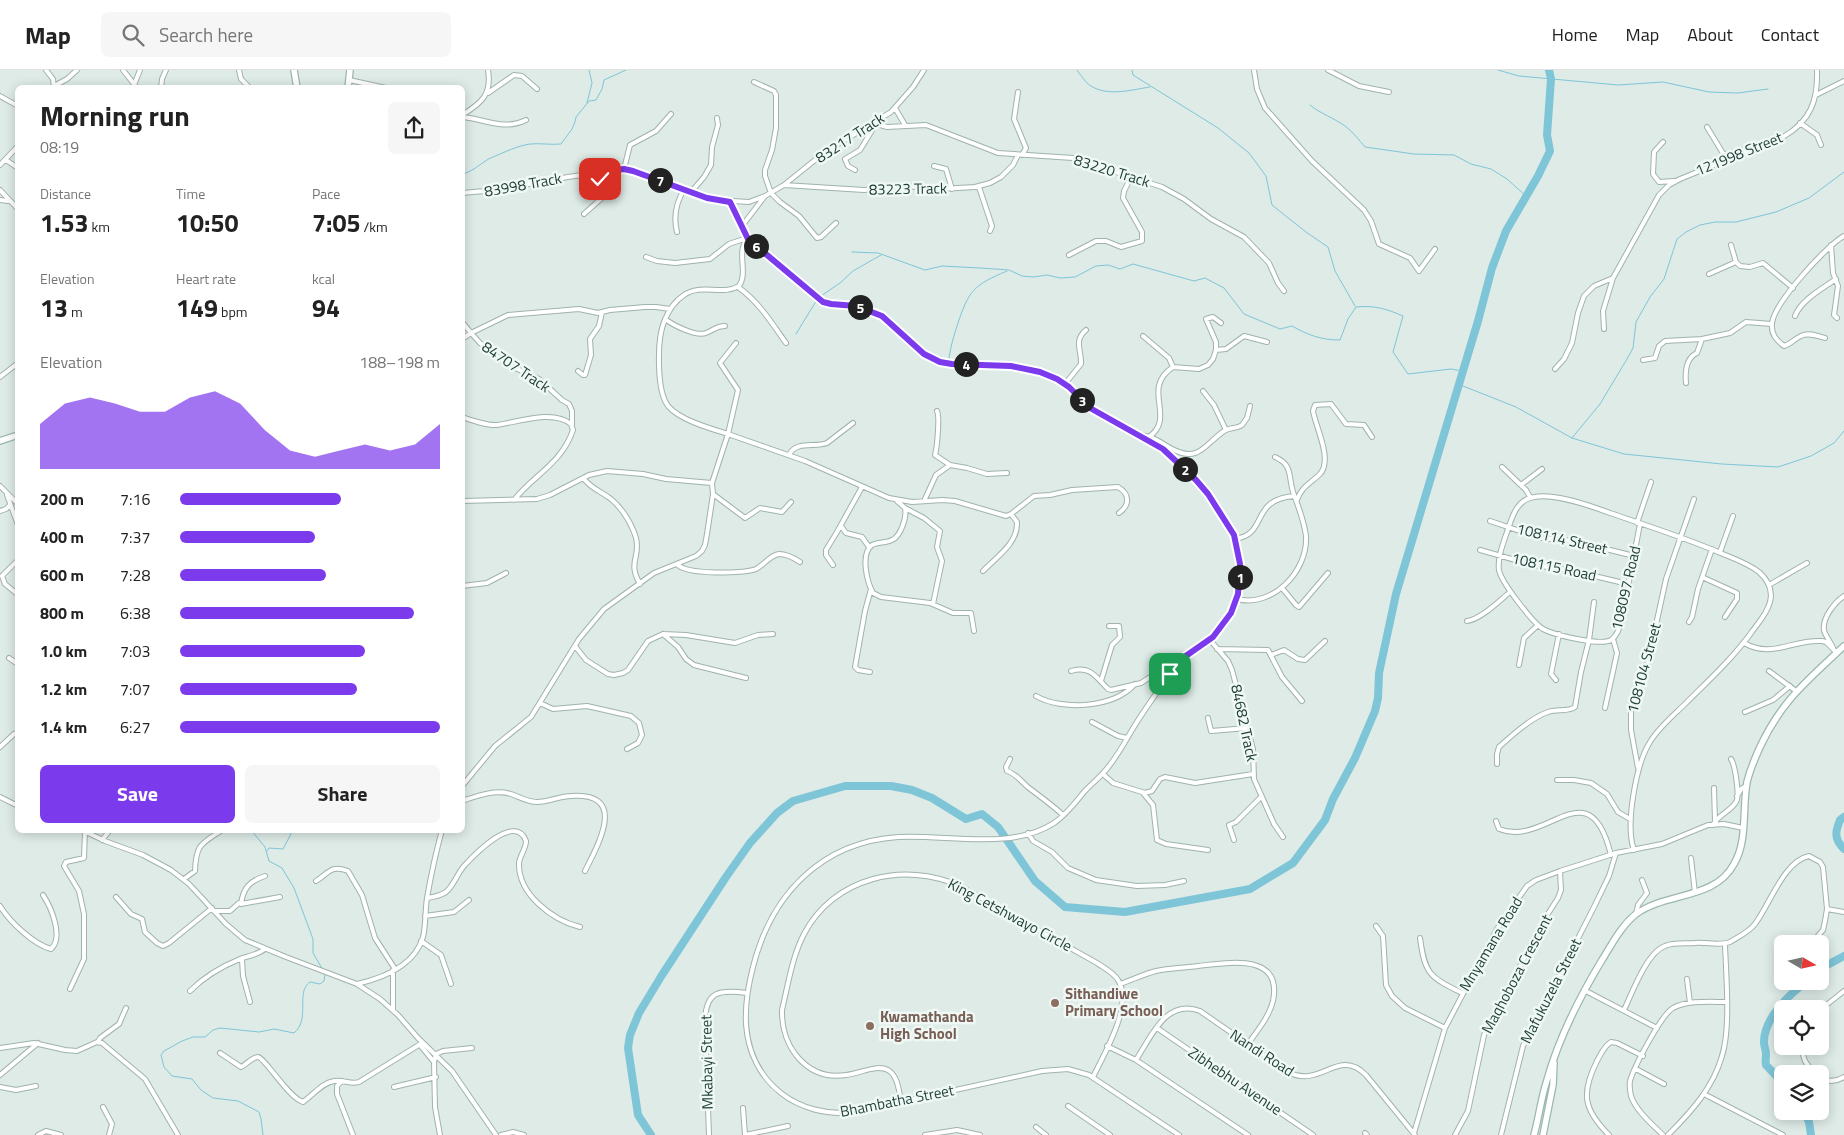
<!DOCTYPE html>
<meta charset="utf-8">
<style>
:root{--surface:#fff;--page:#f6f6f6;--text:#222;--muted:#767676;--line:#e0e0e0;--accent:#7c3aed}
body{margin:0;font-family:"Titillium Web",sans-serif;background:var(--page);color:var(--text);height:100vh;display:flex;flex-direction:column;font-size:19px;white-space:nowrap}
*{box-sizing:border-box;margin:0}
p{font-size:16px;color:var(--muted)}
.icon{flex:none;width:28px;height:28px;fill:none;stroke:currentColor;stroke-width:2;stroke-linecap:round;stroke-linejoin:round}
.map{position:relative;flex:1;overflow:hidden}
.details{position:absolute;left:15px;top:15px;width:450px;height:748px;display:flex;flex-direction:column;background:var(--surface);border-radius:8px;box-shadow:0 2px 12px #0003}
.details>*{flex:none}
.needle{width:32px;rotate:99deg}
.controls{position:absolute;left:1774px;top:865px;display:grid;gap:10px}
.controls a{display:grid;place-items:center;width:55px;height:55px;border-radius:8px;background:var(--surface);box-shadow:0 2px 12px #0003;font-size:25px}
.pin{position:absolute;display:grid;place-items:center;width:42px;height:42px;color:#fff;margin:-21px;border-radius:10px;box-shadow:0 2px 8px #0006}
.km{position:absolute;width:25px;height:25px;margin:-12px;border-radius:50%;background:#222;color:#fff;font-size:14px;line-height:25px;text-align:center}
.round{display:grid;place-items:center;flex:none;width:52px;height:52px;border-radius:8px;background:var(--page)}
.summary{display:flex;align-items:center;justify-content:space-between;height:85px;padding:0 25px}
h1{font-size:28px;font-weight:700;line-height:38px}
.stats{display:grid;grid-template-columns:repeat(3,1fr);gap:8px;height:85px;padding:5px 25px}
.stats div{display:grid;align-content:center}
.stats b{font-size:25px;font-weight:700}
.stats small{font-size:14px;font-weight:400}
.stats p{font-size:14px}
.chart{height:140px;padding:10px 25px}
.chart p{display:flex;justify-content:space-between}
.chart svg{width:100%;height:90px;margin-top:5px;fill:var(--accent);opacity:.7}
.button{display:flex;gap:10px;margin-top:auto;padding:10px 25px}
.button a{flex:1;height:58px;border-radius:8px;background:var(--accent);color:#fff;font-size:20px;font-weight:700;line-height:58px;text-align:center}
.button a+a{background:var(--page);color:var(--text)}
ul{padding:0 25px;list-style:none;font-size:16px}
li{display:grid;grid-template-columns:80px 60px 1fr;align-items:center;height:38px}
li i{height:12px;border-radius:6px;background:var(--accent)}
header{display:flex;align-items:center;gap:30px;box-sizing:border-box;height:70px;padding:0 25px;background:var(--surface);border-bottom:1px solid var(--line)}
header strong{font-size:24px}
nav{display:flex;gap:28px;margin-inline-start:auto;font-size:18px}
.search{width:350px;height:45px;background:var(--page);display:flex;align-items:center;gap:12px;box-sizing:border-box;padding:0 18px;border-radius:8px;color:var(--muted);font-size:19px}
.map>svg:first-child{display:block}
</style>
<header>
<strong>Map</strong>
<div class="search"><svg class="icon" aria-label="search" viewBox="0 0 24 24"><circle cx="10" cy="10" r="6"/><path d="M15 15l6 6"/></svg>Search here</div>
<nav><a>Home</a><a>Map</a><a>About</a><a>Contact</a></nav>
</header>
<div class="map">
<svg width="1844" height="1065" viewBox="0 0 1844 1065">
<rect width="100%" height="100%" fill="#deebe6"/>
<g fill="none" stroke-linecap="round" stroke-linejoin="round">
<path stroke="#7fc5d8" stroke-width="1" d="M1077,0C1080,4 1083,9 1087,13C1104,28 1130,20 1150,17
M1132,0L1133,5L1218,58L1249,83L1266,106L1272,135L1306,162L1328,177L1335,201L1355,236
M1498,0L1519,6L1618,15L1663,12L1709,22L1738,23L1768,19
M587,33L592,13L589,0
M1310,35C1321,44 1334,48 1345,56C1353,62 1359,70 1365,77L1414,84L1454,85L1471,94L1491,99L1507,109L1526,126
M462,104C474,102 482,91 493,87C505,82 517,76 530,74C540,73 551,75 561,74L572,59L575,52L576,47L589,31L596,30L602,19L604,10L626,0
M852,182L878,183L925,200L942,196L980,198L1009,200L1022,206L1033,207L1047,205L1060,208L1075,207L1096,196L1108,195L1120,199L1133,194L1194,211L1205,208L1224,218L1244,244L1280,259L1292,256C1308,265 1321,270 1340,270L1348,249L1356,237C1374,235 1387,239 1403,246L1393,282L1408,304L1451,299L1462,301
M796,264L818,228L840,213L853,201L881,185
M949,288C951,275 954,265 958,253C969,220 974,215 1007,201
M1458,314L1516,337L1572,368L1624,384L1722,394L1778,397L1811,386L1834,373L1844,361
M1572,368L1600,334L1627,289L1633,278L1636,252L1650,227L1664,209L1677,169L1686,162L1700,155L1715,152H1736L1776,142L1809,128L1844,102
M251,760L265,777L269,791L282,798L294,818L313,869V883L323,900
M267,781L269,778L283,779L293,760
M263,1065L261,1049L259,1042L238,1031L213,1028L201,1020L192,1009L172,1006L164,997L161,985L164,981L182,971L193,967H205L213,960L220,958L259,962L274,959L294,963C311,949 295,922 310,912L320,914L324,911L325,904"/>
<path stroke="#7fc5d8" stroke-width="8" d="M1844,747L1840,750C1835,762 1834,769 1844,779
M1820,899L1844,886
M1782,1012L1766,995C1765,991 1766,988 1766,984C1766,980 1764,976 1764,973C1763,949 1790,923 1808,911
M1804,1041L1809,1052L1811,1065
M651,1065L638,1045L628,978L630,965L639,943L662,905L726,807L750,773L777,743L793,731L845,716H891L912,720L932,728L966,749L982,744L998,757L1035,811L1065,837L1125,842L1250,819L1293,793L1325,750L1333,729L1355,688L1375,641L1378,628L1379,603L1396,524L1478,251L1492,198L1506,161L1538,106L1550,81L1547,65L1551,9L1549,0"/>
<g stroke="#a0b3ae" stroke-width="6">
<path id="street" d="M46,0L53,9L54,18
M123,0L137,18
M239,0L241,9L250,18
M1254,0L1257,19L1265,38L1312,91L1364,140L1371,151L1379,174L1410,188L1419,201L1435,179
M1328,0L1359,16L1389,22
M349,10L386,18
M754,12L774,21L776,25V58L772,80L765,100V106L771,123L780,132L799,146L817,168L821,167L836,153
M134,15L140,0
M54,16L67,9L77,0
M161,18L162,9L166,0
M1018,22L1014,49L1026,78L1022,85
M488,23L514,5L522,6L537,19
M1816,25L1844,11
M0,26L18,36
M895,38L905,55
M462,45C482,33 492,24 488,0
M462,47C486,49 503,61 526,50
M873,53L887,57L926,55L998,83L1073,88L1162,117L1184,129L1211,149L1244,167L1269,193L1278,213L1284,221
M1800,53L1817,65L1821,75
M1707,57L1724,85L1757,76
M1663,72L1654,82L1653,104L1659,112L1674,111
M6,90L18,98
M0,95L18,76
M934,96L946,99L952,119
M624,99L630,75L656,61L671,44
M855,100L848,96L845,89L860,80L876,54
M784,115L864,120L905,116L940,119L975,117L990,113L1001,107L1013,95L1018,85
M979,117L992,156L990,161
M0,120L18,139
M692,121L704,107L711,95L712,77L718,55L717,48
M462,123L496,120L568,107L624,99L646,104L717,130L749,132L765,126L784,115L825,82L891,42L913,17L924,0
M0,130L8,131
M730,132L748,169L823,232C843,238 859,233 879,244C902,258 914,285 941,292C953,296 965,294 977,294C999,294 1021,296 1041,303C1068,311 1073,327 1094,340C1108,348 1123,357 1138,365C1146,370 1155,373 1163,379C1190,398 1217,432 1232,462C1243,483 1243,518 1233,539C1225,557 1210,570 1194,581C1188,585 1181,588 1177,594C1172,599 1168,606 1164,612C1154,627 1142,643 1132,660C1125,672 1118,685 1109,696C1102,706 1092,713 1084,722C1075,733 1066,745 1054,753C1011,781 946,764 898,767C821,772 771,825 753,897C748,916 745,935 746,954C750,1013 798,1049 855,1042L1042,1001L1068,999L1089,1005L1179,1065
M584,144L603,127L602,112L593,103
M742,156L765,126
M677,162C673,146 676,132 685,118
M1731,175L1736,192L1740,196L1750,197L1763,193L1793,218
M1831,175L1833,203L1838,216L1834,245L1837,248
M1069,185L1096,171H1106L1121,177L1142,171V162L1123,128L1124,121L1131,107
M646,187L657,191L675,193L710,189L729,174L747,168
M1709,204L1736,192
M738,217C759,232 771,252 786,273
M1795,246C1801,230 1822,219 1836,209
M665,249C673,255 696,267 706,263C714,260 716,256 725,256
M462,252L471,263L508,245L579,239L598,243L610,240L645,237H656L670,239
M1604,259L1603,241L1613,208
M1143,266L1169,288L1173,297
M1825,268C1818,266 1808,262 1801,266C1794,269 1791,274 1784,276C1776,270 1771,264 1772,254C1773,234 1827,175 1844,166
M462,269L471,263L480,273L498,287L513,297L539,309L562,330L569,334L572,341V355
M736,273L720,293L738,320L728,364L805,391L889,428L912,432L943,430L955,431L1006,446L1011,444L1034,426L1050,425L1072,420L1118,417C1130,424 1130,435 1119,443
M1216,280L1226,279L1244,266L1267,272
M1643,290L1655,288L1659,276L1665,271L1702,269L1730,263L1746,252L1772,254
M1555,299L1564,289L1572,273L1578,243L1584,226L1594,216L1613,208L1659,125L1669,115L1680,109L1783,67C1811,51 1818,30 1817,0
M578,301L583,305H585L591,285L590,269L599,256L602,242
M0,307L18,293
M1686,313C1685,302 1686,288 1697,283L1702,269
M1065,314L1081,294C1082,281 1073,271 1086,260
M1203,321L1214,335L1226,360
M937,341C940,347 937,378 935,385L950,395
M462,347C470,350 489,356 497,355C518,352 553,339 571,354L573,360C562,393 534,405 514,430
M1140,365C1153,366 1161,373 1172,379C1199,393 1204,375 1224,361C1230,357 1237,359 1242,355L1247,348L1250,336
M1149,367C1177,347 1140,319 1173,297L1199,299L1208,295L1213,289L1216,280V272L1206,249L1213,247L1221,253
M789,385C796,370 815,378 827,373L853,353
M1502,397L1526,420L1530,427
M583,408C593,420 599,420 611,429C622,438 632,454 636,468C641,487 627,492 640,514
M1521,415L1542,399
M0,416L18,434
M713,424L745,448L760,438L782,442L791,432
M7,425L18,455
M1297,430C1301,417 1311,413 1320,404C1333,390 1316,358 1313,341L1315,335L1331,334L1346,354L1364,355L1372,367
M462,431L537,429L550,425L589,405L607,401L643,404L666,409L712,413L728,364C712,359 680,350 669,337C656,323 657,269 664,252C668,241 675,231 684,225C701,213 722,226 739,216C749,202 735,181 748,169
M897,431L905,438C907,447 901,466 892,470C886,473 878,472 872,475C860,484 867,512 873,523L881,527L930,533L953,543H971L974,561
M924,431L936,405L950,395L967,398L987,404L1007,403
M905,438L924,448L940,461L937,477L942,491L933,534
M0,441L6,439L10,435
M1490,451L1541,468L1574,471L1597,479H1606L1634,486
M1637,453L1651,412
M841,456L846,463L862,467L869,477
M1235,469C1269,464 1249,430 1294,426
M1480,480L1533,495L1569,500L1628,514
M1720,482L1733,446
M677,494C685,505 744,504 756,499C764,495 770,485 779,484C787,484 794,488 800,492
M833,495L826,485V480L837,462L862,417
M983,501C996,487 1018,474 1017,452L1011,444
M1702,507L1737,523V529L1725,547
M1769,515L1807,493
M462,516L487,513L506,503
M1282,518L1296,535L1299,537L1328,503
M16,523L5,514L2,506L18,490
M1237,529C1272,538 1308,502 1306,466C1304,450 1298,436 1293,422C1288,405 1293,395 1275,387
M1467,551C1480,550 1500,530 1510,522
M1689,552L1692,547L1698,519L1712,479
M663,564L678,577L686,589L694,595L746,608
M1210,570L1228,591L1232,600L1253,679L1254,709L1274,754L1283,767
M1744,573C1773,589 1792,569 1822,571L1826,572L1837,583
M575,576L586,590L608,604L614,605L623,603L628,600L648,571L663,564L686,565L735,573L758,565L773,564
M1833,578C1831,572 1825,566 1824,560C1822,548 1835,532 1844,526
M1217,579L1268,580L1282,607L1302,631
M1271,585L1284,580L1298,589L1305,590L1325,571
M9,588L18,594
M1519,595L1524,568L1538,555
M1071,601C1090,595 1096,607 1108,619L1111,620L1141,613L1172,593L1178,592
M1769,601L1796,621
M870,602L858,600L855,597L865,541L871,519
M1158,602L1161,616
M1556,610L1551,604L1559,564
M1101,611L1112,575L1120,567L1119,556H1109
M1036,626C1062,641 1114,638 1135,614
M540,633L553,639L587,636L631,646L639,653L642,665L638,673L627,679
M1605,638L1617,583L1613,569
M1745,642L1773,630L1790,616
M1208,648L1211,661L1247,658
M1092,652L1118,666L1127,668
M0,677L14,664L18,663
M1010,689L1006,697L1007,701C1017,704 1021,712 1029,718C1041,727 1052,735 1063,745
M1497,694V684L1499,677C1512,665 1532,647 1548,642C1557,639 1569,642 1575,637L1581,602L1589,570L1594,532
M1638,698L1631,660V634L1647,596L1666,509L1694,429
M1103,704L1113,713L1145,723L1152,721L1160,709L1165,707L1195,713L1253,704
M1557,710H1574L1591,713L1607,724L1618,742L1630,749
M462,716L495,676L531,647L579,569L604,539L654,503L696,486L702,481L705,475L707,464L713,424L712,413
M1714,718L1715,751
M1143,723L1153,735L1157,770L1166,774L1208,780
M1737,726L1742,718L1747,716
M0,727L18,736
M462,731C477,726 495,719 511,724C520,727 527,732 537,732C549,732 560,726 571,726C628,722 599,773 585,801
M1496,751L1499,759C1547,778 1589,696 1611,785
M1713,755C1718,745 1731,741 1736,732C1740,726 1735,695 1731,689
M82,760L105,771L143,785L171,800L189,814L226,854L245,870L286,887L357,914L380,929L398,945L418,968L452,1001L496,1065
M1028,763L1033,771L1052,782L1068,798L1096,810L1137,816L1165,815L1184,811
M102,770L110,760
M1234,770L1229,755L1236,752L1261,727
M1634,780C1625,755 1636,694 1650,672C1659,657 1674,645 1686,633C1709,610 1732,589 1751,563C1758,553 1767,544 1770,532C1773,520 1768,510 1759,502C1749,494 1735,489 1723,484C1686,468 1648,456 1610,443C1591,436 1550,421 1530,428C1517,432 1513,445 1509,456C1505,469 1497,486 1499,500C1501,512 1533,553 1543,559C1554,565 1600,576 1611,570C1617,566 1619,559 1621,552L1640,454
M1691,788L1695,823
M184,809L195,801C196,774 201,774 222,760
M316,811C328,804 331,794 348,801L362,825L375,868L395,899
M116,827L131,844L142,849L145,862L157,873L163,876L169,873L212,838
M427,828C434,827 440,826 446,822C454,815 457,804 464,796C474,785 515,742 526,771C526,779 520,785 519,793C518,824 552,850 580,857
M241,834L280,827
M0,836C10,852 33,874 51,879C64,867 51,837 43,825
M1827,839L1844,842
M215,841H230L239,833L241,834C243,819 249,811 265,806
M1636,844L1638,835L1647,823L1642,810
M425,846L454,842L469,830
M1376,856L1383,866L1386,915L1392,926L1405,938L1445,958
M1420,868C1425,905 1430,907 1462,923
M421,871L441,885L451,914
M242,889L243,906L250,932
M393,900V940
M1687,909L1690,933
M357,914C383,908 415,895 423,867C426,855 425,840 427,828C431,805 436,782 442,760
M1120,914C1132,910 1144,904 1156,901C1169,898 1184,898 1198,896C1227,893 1283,882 1273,931C1269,947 1257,961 1248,974
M70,919L84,889V844L79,821L64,796L66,792L84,788L85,761
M1584,920L1657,958
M190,921C205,906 220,897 240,889C248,886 257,885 265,879
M1624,940C1632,923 1647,882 1665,876C1674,872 1686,874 1695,873C1707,872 1719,876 1730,872C1738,867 1749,862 1755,854C1770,834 1784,791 1809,786L1820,792L1823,797L1827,839L1825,851L1823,860L1811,874
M1820,940L1844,921
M1157,958L1313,1065
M98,972L100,968L119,954L126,938
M420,975L434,992
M1107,976L1136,990L1248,1065
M1800,976L1805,991L1814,1004
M0,978L34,973L65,980L77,981L97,972L102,973L145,1009L178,1065
M220,983L241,997C246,995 252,987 258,987C265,988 288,1027 303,1032C313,1025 322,1013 334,1011C343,1009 350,1015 359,1012L422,973
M1136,990C1151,967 1166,928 1200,941L1288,1002C1321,1019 1338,977 1366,1005L1415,1065
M1636,999L1664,1014
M0,1005L38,973
M1820,1008C1828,1012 1836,1012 1844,1007
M342,1011L337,1016V1024L353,1065
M0,1017L16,1020L36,1016
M394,1017L436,1007
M1704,1024L1783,1065
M901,1032C899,1021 898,1006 888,1000C876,994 859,1004 846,1005C807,1011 781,977 782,940C788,915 792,887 804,864C834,807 904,791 960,816L1097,893C1104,898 1113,902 1118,910C1134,934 1104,984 1093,1007
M1068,1036L1110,1065
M103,1037L112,1054L109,1065
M743,1038L745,1065L788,1056
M1036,1057L1046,1065
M1365,1063L1367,1065
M1414,1063L1445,958L1497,859L1527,816L1536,810L1560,801L1616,783L1662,774L1708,755L1724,754L1743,758
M38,1065L46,1061L61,1065
M440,1065L435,1037L434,992L436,984L443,981L472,978
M501,1065L513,1062L524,1065
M709,1065L705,953C705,921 719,919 747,923
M925,1065L957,1060L980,1065
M1455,1065L1468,1041L1484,965L1544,850L1558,828L1561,820L1560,801
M1501,1065L1523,976L1594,837L1609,806L1616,783
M1609,1065C1583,1039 1581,1023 1597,991C1601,984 1604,976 1611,972L1617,973L1643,986
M1663,1065C1652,1054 1636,1041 1631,1026C1630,1021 1629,1016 1630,1011C1634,997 1661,945 1673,938C1688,930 1710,932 1726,932
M1668,1065C1691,1042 1713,1018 1722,986C1731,957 1726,906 1725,874"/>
</g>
<g stroke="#9bb8b0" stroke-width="8">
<path id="secondary" d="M294,0L297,18
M348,18L350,0
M0,371L18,365
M1534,1065C1539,1047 1541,1028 1547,1010C1559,967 1579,928 1602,890C1612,874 1621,856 1636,844C1666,822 1715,830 1734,794C1748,770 1742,739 1747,712C1750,700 1755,688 1760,677C1782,630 1808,610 1844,576
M1543,1065L1553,1015L1554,993"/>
</g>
<use href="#street" stroke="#fff" stroke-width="4"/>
<use href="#secondary" stroke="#fff" stroke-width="5.5"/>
</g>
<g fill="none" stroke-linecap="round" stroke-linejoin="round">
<g stroke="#fff" stroke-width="10">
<path id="route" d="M600,109L593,103L624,99L633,101L707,128L730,132L748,169L823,232L831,234L856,236L882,246L924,284L940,292L952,294L1011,296L1040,302L1057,309L1069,317L1090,338L1163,379L1196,410L1208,424L1234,465L1240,494L1238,524L1231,543L1213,567L1180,590L1170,604"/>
</g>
<use href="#route" stroke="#7c3aed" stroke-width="6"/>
</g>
<g fill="#8d6e63" stroke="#eff8f4" stroke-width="2">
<circle cx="1055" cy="933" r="5"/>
<circle cx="870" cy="956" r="5"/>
</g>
<g text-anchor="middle" stroke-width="5" stroke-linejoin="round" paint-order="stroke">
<g font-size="15" fill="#1d3d36" stroke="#eff8f4">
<text transform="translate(850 68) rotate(-33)" y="5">83217 Track</text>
<text transform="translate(1739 84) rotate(-22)" y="5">121998 Street</text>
<text transform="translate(1112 101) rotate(17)" y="5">83220 Track</text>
<text transform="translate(523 115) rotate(-10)" y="5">83998 Track</text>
<text transform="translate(908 119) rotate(-1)" y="5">83223 Track</text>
<text transform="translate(516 297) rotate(34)" y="5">84707 Track</text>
<text transform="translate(1562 469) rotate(13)" y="5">108114 Street</text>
<text transform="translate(1554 497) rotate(12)" y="5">108115 Road</text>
<text transform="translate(1626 518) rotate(-77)" y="5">108097 Road</text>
<text transform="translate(1644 598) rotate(-75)" y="5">108104 Street</text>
<text transform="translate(1244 653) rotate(78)" y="5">84682 Track</text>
<text transform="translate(1010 845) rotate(28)" y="5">King Cetshwayo Circle</text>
<text transform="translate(1491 874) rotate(-59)" y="5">Mnyamana Road</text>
<text transform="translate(1517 904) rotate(-62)" y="5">Maqhoboza Crescent</text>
<text transform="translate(1551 921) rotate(-63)" y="5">Mafukuzela Street</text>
<text transform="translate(1262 983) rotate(33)" y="5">Nandi Road</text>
<text transform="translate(707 992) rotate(-91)" y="5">Mkabayi Street</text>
<text transform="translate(1235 1011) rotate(34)" y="5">Zibhebhu Avenue</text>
<text transform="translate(897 1031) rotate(-11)" y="5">Bhambatha Street</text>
</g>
<g font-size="15" font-weight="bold" fill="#785e54" stroke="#eff8f4" text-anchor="start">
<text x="1065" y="929">Sithandiwe<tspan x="1065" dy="17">Primary School</tspan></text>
<text x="880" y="952">Kwamathanda<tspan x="880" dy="17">High School</tspan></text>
</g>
</g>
</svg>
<div class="controls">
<a><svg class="needle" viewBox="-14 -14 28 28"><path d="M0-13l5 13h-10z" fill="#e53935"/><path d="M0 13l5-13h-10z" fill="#767676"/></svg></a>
<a><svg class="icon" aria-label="locate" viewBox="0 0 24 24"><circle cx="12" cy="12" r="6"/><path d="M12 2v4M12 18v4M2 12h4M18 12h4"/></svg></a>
<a><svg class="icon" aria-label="layers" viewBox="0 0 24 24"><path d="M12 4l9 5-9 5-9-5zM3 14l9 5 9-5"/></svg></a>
</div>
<div class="pin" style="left:1170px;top:604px;background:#1e9e55"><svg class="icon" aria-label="arrive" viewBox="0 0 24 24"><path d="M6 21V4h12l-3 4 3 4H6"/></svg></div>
<div class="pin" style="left:600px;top:109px;background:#d93025"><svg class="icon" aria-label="check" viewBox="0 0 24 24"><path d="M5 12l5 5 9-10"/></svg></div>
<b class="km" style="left:1240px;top:507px">1</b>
<b class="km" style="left:1185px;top:399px">2</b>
<b class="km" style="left:1082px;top:330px">3</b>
<b class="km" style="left:966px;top:294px">4</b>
<b class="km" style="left:860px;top:237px">5</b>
<b class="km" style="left:756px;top:176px">6</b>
<b class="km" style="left:660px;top:110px">7</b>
<section class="details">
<div class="summary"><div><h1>Morning run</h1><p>08:19</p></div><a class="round"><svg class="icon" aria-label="share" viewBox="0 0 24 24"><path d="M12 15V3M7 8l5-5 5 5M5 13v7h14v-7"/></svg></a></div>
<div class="stats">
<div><p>Distance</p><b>1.53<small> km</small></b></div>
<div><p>Time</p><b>10:50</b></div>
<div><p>Pace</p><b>7:05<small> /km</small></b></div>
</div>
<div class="stats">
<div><p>Elevation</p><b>13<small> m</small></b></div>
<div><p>Heart rate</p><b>149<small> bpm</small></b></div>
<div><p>kcal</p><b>94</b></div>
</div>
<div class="chart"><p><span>Elevation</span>188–198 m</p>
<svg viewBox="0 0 160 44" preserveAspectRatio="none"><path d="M0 44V22L10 12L20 9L30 12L40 16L50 16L60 9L70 6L80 12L90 25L100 35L110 38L120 35L130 32L140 35L150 32L160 22V44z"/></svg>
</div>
<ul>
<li><b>200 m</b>7:16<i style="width:62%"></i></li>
<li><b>400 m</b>7:37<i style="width:52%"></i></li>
<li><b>600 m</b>7:28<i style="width:56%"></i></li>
<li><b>800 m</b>6:38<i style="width:90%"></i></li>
<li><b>1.0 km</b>7:03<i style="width:71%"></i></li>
<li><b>1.2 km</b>7:07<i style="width:68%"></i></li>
<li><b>1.4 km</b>6:27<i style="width:100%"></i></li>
</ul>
<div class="button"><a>Save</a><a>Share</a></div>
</section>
</div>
